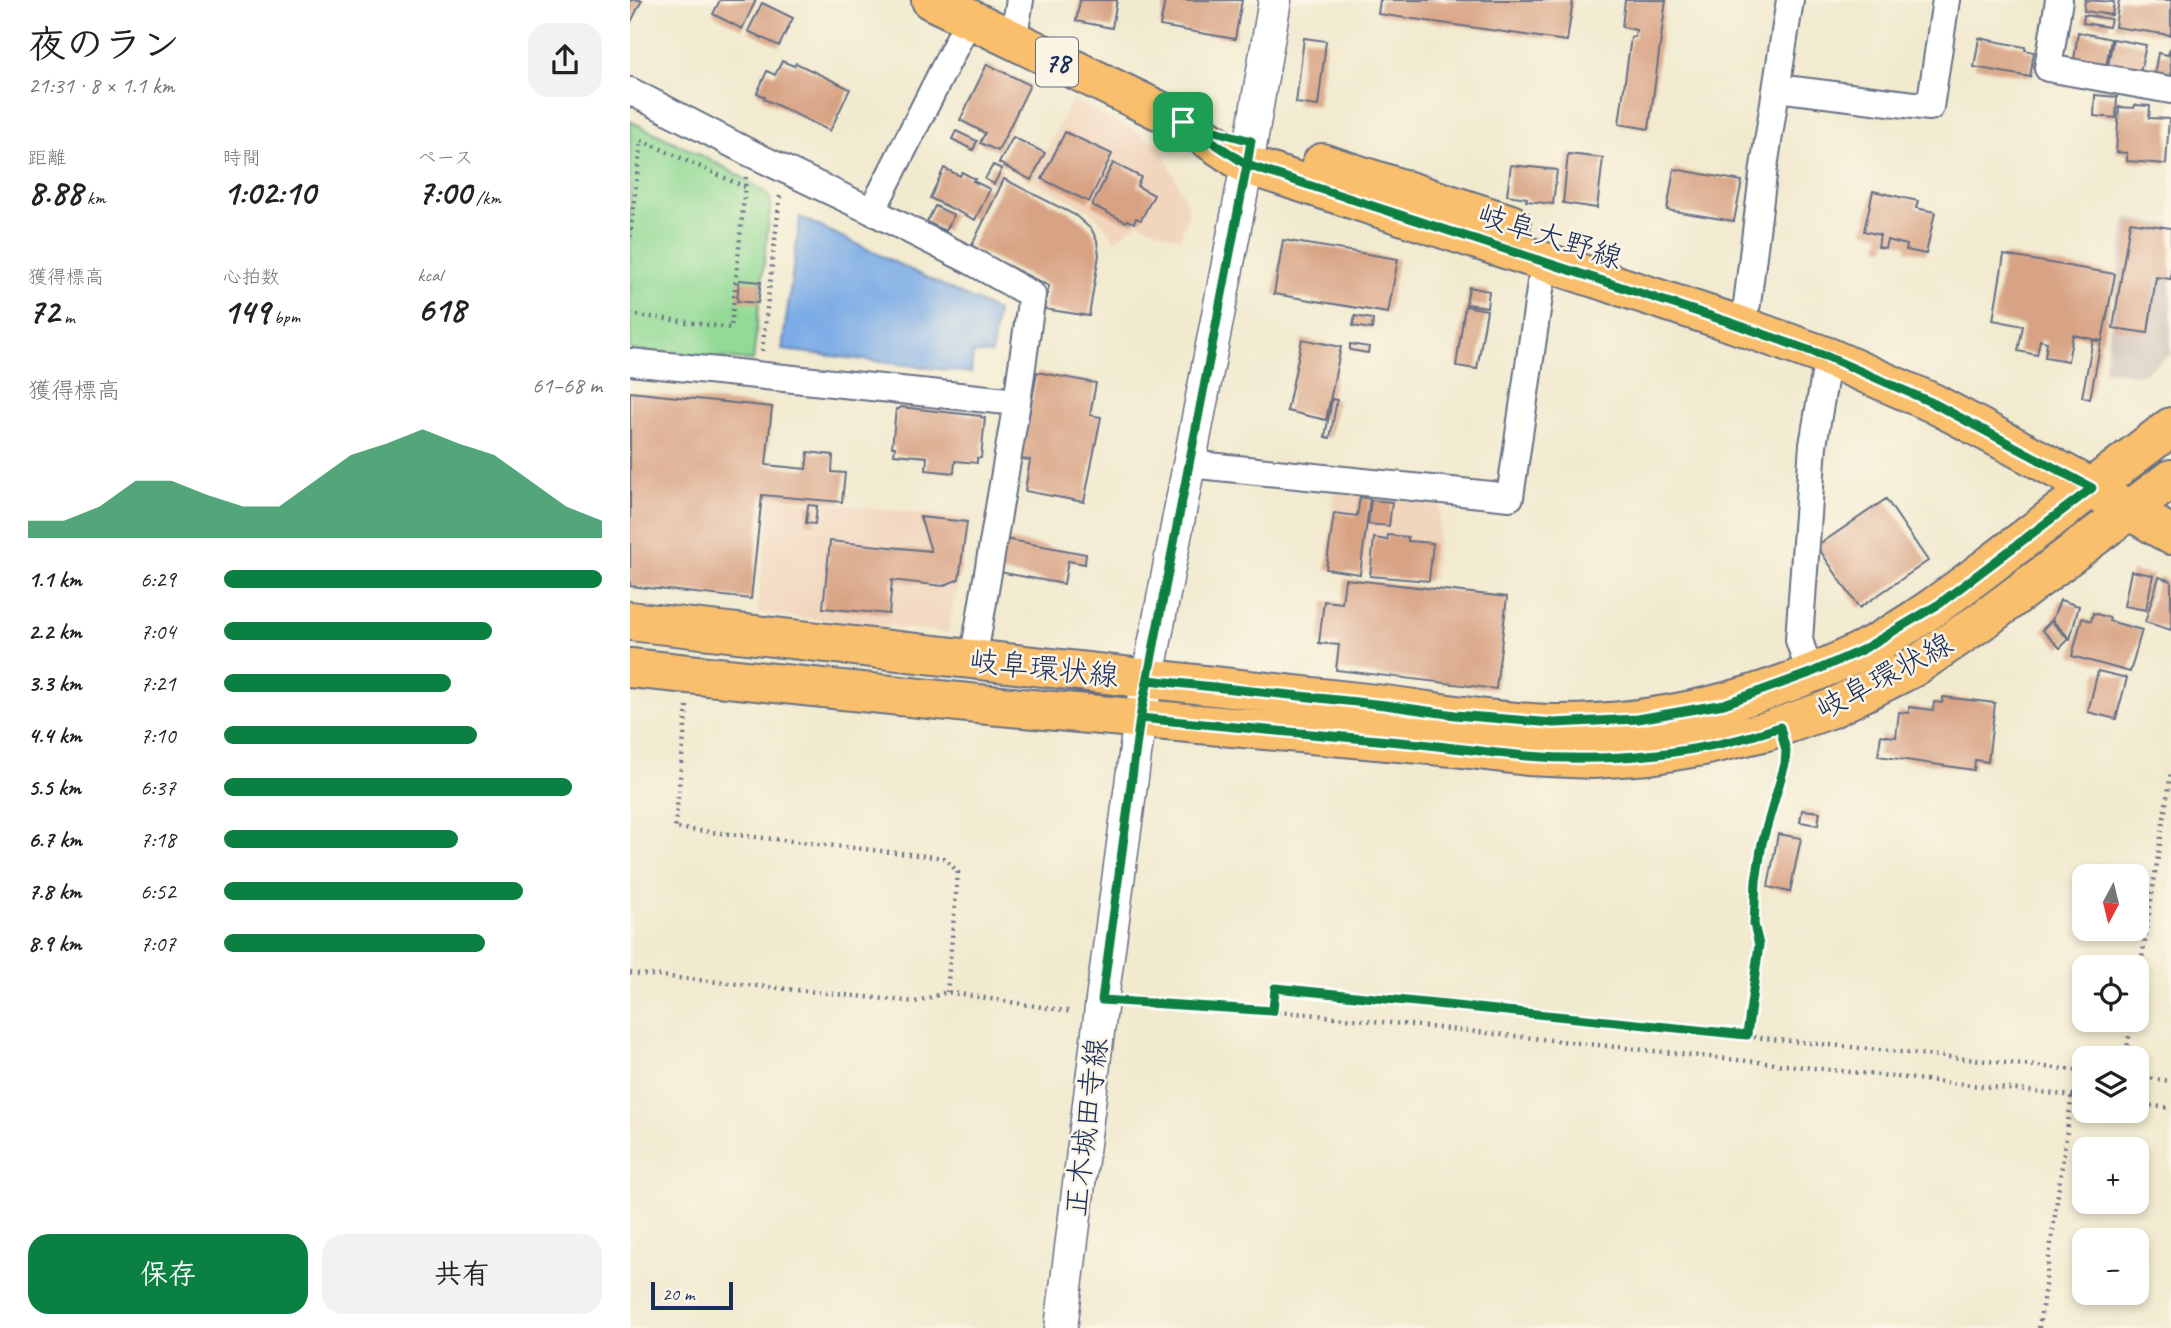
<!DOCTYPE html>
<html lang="ja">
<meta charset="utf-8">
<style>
:root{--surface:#fff;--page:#f2f2f2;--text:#222;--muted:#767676;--accent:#0b8043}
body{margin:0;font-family:Caveat,"Klee One",sans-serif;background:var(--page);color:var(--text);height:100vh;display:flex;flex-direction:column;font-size:26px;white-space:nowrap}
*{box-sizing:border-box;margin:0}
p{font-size:23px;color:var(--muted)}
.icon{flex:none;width:38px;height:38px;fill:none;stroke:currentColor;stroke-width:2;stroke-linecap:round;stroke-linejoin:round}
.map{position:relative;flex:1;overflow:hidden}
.sheet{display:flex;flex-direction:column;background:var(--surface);width:630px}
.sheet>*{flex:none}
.needle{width:46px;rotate:187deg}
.buttons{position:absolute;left:1442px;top:864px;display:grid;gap:14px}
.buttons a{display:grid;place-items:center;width:77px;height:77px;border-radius:14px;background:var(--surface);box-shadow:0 4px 10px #0003;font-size:35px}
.scale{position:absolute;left:21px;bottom:18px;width:82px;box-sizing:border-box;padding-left:7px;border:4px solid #1b2f5e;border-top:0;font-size:19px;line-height:24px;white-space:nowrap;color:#1b2f5e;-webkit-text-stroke:5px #fcf5e5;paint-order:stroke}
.pin{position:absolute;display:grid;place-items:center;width:60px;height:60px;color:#fff;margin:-30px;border-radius:14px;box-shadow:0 4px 10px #0006}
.round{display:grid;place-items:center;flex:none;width:74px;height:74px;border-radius:21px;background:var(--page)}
.summary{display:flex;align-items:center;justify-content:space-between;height:119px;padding:0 28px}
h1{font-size:38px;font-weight:700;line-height:52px}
.figures{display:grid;grid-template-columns:repeat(3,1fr);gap:10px;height:119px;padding:7px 28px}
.figures div{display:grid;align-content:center}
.figures b{font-size:35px;font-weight:700}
.figures small{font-size:19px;font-weight:400}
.figures p{font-size:19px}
.chart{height:196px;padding:14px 28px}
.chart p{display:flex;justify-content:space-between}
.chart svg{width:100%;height:126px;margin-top:7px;fill:var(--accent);opacity:.7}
.action{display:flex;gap:14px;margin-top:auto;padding:14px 28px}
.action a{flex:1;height:80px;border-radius:21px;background:var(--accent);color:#fff;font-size:28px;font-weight:700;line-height:80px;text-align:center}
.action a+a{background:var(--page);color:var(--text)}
ul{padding:0 28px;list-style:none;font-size:23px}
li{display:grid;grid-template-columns:112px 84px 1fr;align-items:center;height:52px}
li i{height:18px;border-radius:9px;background:var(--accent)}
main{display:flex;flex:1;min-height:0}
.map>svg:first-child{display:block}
</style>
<main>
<section class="sheet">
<div class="summary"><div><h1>夜のラン</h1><p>21:31 · 8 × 1.1 km</p></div><a class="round"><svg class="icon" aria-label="share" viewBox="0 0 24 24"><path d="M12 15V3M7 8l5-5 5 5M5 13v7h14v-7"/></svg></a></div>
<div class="figures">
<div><p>距離</p><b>8.88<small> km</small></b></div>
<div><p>時間</p><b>1:02:10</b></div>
<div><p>ペース</p><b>7:00<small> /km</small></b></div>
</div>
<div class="figures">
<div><p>獲得標高</p><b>72<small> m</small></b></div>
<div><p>心拍数</p><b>149<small> bpm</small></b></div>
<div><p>kcal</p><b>618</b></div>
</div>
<div class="chart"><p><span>獲得標高</span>61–68 m</p>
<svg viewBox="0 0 160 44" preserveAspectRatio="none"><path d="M0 44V38L10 38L20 33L30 24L40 24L50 29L60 33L70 33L80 24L90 15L100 11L110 6L120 11L130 15L140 24L150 33L160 38V44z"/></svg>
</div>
<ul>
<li><b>1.1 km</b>6:29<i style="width:100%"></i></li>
<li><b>2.2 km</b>7:04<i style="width:71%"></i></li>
<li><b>3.3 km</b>7:21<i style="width:60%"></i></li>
<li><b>4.4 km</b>7:10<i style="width:67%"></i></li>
<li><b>5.5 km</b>6:37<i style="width:92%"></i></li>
<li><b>6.7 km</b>7:18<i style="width:62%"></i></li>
<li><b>7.8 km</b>6:52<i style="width:79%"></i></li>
<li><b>8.9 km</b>7:07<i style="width:69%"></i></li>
</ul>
<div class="action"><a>保存</a><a>共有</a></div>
</section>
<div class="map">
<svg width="1541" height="1328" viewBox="0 0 1541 1328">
<rect width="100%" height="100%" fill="#fcf5e5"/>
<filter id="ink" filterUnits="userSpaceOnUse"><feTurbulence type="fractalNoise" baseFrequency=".0143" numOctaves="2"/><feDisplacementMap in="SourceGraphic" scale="14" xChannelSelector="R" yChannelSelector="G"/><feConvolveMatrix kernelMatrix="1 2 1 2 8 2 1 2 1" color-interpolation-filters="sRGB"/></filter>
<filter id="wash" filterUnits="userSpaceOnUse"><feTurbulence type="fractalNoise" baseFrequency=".00686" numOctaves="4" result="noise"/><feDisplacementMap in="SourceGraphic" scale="28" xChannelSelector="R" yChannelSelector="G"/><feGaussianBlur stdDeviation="1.57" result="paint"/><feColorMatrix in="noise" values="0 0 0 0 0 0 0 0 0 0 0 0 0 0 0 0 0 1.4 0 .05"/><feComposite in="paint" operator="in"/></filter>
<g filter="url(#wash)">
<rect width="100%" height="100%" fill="#f1eacf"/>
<path fill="#f1d5bd" d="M442,99L531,145L559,210L550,239L508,222L485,240L475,226L460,210L402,180Z
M704,492L811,503L804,580L697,567Z
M141,497L341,519L318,633L127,613Z"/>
<path fill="#cec1ba" d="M1496,218L1541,225V354L1511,375L1474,370Z"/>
<path fill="#92da95" stroke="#56847a" stroke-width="2" d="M0,121C27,135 129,179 141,200L123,361L0,350Z"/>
<path fill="#7bace6" stroke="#4b6ea2" stroke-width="2" d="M170,217L367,311L362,354L343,353L341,373L152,350Z"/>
<g id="blocks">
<path fill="#d8a384" d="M0,0H12L0,24Z
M90,0H126L112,29L83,14Z
M450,0H487L482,28L446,21Z
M535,0H612L605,39L530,26Z
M750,0H943L937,41L748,14Z
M995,0H1036L1019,129L989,124L1001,37H1005L1006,30L992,27Z
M1455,0L1484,2L1482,15L1454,11Z
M1489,0H1541V35L1485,27Z
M132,3L163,18L149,46L118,31Z
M1454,15L1481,19L1479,27L1453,23Z
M1448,32L1481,39L1476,66L1444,60Z
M674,38L696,41L688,106L666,103Z
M1349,38L1395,47V50L1404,52L1400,77L1344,67Z
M1483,39L1516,45L1510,73L1478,66Z
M1540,48L1541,78L1524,75L1528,53L1538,55Z
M152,61L164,66L166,63L220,89L200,131L134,99L135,97L127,93L137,71L145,75Z
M357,64L400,85L368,151L350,143L355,133L330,120Z
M1465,95L1487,97L1486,118L1464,116Z
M1505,105L1520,106L1519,118L1539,119L1536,164L1497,161V153L1486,152L1489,107L1504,108Z
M326,131L347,141L343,150L322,139Z
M435,132L482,154L459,202L412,179Z
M383,137L415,153L401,180L369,163Z
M938,154L973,158L967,208L933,203Z
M483,163L511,177L507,186L524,195L511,220L506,218L504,223L497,220L496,222L462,205Z
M363,165L372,169L364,184L355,179Z
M881,165L927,170L923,204L896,201L897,198L877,195Z
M314,168L330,176L332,172L345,179L343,181L360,189L345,220L300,198Z
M1044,169L1112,181L1104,221L1037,210Z
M374,179L445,215L462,230L467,241L469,255L459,316L414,309L419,286L341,247Z
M1243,191L1288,201L1286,208L1305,212L1296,254L1276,250L1277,245L1257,240L1255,248L1248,247L1250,235L1234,231Z
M305,206L324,215L316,231L297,222Z
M1500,222L1541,228V279L1526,277L1518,333L1483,328Z
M653,240L768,259L758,313L644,294Z
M1374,255L1485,274L1472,341L1443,335L1438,361L1415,357L1417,342L1410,340L1407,355L1388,351L1393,326L1363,320Z
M109,280L131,282L128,303L107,301Z
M839,287L859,291L857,307L836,304Z
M835,306L857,310L847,369L826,366Z
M725,316L743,319L742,329L723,326Z
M672,339L711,347L696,420L657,411Z
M1463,340L1471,342L1460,399L1452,397Z
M720,344L739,347L738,353L720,350Z
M407,372L466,383L460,415L471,417L454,502L395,491L400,460L391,459Z
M0,392L142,407L136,465L176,469L178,452L203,455L202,472L215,473L212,502L132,495L121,599L0,586Z
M702,399L707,400L700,438L695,437Z
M270,407L351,416V417L355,418L351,458H347V463L325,461L324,473L296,470L297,457L264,454L265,447H262L266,409H269Z
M730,497L740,499L730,574L696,569L704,513L727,516Z
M1256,499L1298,561L1229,608L1187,546Z
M741,500L762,502L759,526L738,524Z
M178,505L187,506L185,524L176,523Z
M290,517L337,522L329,579L313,586L262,580L259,614L193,608L200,541L301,551Z
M758,535L778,537V541L803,543L799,581L740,576L744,538L757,540Z
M375,539L456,554L455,564L438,561L434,584L369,572Z
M1501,571L1523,575L1516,610L1494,606Z
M1529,577L1541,581V630L1515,622Z
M715,579L877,597L866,689L706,670L709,645L689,643L694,601L712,603Z
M1430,600L1449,606L1440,639L1422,620Z
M1463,613L1480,618L1479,621L1512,630L1500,672L1442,656L1452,618L1461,621Z
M1421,621L1439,639L1430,648L1412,630Z
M1468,671L1497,678L1486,719L1458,712Z
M1313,697L1365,703L1358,762L1345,760L1344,770L1248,756L1251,735L1266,737L1269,712L1279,713V707L1303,710L1304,702L1312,703Z
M1172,810L1190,812L1188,825L1170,822Z
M1148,834L1171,838L1160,892L1138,887Z"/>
</g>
</g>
<g filter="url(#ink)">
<use href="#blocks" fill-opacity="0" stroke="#667086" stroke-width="2"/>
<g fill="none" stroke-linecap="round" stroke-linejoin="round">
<g stroke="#667086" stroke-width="30">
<path id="minor" d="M1429,0L1418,68L1541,90
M383,41L390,0
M1147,88L1300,107L1316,0
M0,91L118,152L242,211L341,261L402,295L387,402L343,661
M242,211L339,19
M1117,304L1134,167L1160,0
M0,362L387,402
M559,464L880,497L914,262
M1180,673L1169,640L1183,445L1198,357"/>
</g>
<g stroke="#667086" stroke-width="35">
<path id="tertiary" d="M431,1328L472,1000L510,718L617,165L645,0"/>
</g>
<g stroke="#667086" stroke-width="42">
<path id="primary" d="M301,0L553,122L617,165L1103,323L1198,357L1303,403L1462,488L1541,535
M692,163L881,224
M0,621L755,705C810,712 869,723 924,724C1030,725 1137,698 1231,651C1283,625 1330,588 1376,553C1431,511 1486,469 1541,427
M0,668L348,704L823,747L897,756L963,759L1019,755L1073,746L1137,731L1200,709L1284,667L1356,618L1541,479"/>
</g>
<path stroke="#667086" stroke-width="4.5" stroke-dasharray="2 5" stroke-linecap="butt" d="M0,237L11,140L115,187
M0,314L101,328L116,177
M132,351L150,196
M57,706L45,828L314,858L328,872L317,992
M0,973L285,1002L317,992L443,1012
M1507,991L1541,772
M501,1002L678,1014L1454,1097
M643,1011L645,988L1454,1071
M1116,1039L1129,945L1124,924L1126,881L1133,843L1155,758
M1495,1059L1502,1020
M1507,1077L1541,1081
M1443,1095L1454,1090
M1507,1104L1541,1108
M1409,1328L1442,1095"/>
<use href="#minor" stroke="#fff" stroke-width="26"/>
<use href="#tertiary" stroke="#fff" stroke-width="32"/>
<use href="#primary" stroke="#f9bf6c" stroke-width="38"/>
</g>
</g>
<g fill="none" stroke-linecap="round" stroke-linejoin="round" filter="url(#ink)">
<g stroke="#fff" stroke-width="14">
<path id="route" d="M553,122L617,165L530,614L510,718L472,1000L643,1011L645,988L1117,1035L1129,945L1124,924L1126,881L1132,843L1155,764L1156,751L1150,727C1073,754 979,763 897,756C859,753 820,747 781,743C691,735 600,727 510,718L518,680L755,705L825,715L924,723L1008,719L1094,704L1180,673L1232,650L1309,604L1462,488L1303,403L1198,357L1102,323L617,165L621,141L553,122"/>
</g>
<use href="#route" stroke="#0b8043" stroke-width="9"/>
</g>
<g text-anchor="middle" stroke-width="5" stroke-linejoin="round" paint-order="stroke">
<rect fill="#fcf5e5" stroke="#5e6a86" stroke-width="2" x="406" y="37.5" width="42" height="49" rx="5"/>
<g font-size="28" font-weight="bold" fill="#1b2f5e">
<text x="427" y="72">78</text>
</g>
<g font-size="30" fill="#1b2f5e" stroke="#fcf5e5">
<text transform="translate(920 236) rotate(18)" y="10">岐阜大野線</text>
<text transform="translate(414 668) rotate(6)" y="10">岐阜環状線</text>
<text transform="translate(1254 676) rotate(-28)" y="10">岐阜環状線</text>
<text transform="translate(456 1127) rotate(-83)" y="10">正木城田寺線</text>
</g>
</g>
</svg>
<div class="buttons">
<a><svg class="needle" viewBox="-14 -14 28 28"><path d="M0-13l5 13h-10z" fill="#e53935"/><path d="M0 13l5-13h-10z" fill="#767676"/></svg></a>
<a><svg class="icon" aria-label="locate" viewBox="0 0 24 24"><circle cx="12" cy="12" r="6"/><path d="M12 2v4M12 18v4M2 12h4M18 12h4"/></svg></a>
<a><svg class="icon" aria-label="layers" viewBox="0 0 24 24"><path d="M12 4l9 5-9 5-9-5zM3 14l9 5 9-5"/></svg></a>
<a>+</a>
<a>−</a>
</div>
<div class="scale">20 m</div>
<div class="pin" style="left:553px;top:122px;background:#1e9e55"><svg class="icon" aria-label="arrive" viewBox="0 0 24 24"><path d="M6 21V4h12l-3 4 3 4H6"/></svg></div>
</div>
</main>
